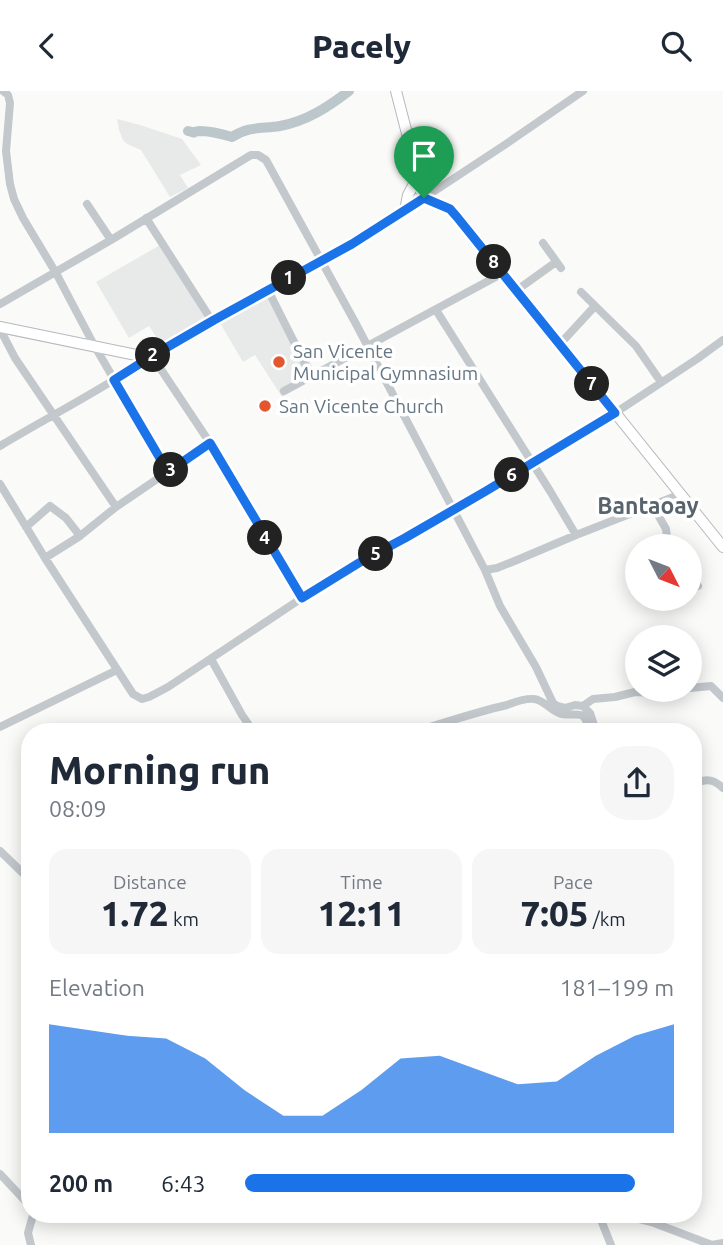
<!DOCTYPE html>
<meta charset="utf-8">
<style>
:root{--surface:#fff;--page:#f6f6f7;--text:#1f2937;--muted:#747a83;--accent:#1a73e8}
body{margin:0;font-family:Ubuntu,sans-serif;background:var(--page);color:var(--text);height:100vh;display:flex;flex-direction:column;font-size:26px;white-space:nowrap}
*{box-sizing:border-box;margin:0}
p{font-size:23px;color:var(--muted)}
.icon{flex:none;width:38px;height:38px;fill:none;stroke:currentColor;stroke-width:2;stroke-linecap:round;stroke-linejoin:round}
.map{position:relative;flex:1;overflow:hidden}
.panel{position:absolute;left:21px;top:632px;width:681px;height:500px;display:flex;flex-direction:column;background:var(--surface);border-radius:28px;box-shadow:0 4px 18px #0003}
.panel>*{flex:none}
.needle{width:46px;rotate:132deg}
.tools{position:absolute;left:625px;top:443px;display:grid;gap:14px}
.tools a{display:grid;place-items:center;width:77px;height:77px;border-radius:50%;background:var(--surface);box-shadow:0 4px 18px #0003;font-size:35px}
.pin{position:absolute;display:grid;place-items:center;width:60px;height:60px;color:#fff;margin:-72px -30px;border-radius:50% 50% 50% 0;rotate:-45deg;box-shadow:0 0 7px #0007}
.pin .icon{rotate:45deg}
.km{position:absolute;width:35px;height:35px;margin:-18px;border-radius:50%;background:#222;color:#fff;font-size:19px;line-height:35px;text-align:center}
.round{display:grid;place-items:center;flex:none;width:74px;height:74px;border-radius:28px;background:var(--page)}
.head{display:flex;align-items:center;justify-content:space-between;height:119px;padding:0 28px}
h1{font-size:38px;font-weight:800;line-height:52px}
.stats{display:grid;grid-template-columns:repeat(3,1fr);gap:10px;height:119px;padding:7px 28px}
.stats div{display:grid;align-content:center;border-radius:18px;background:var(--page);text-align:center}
.stats b{font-size:35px;font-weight:800}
.stats small{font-size:19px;font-weight:400}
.stats p{font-size:19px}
.chart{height:196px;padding:14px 28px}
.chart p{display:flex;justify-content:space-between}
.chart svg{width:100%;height:126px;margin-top:7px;fill:var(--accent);opacity:.7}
ul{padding:0 28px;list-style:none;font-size:23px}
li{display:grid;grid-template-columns:112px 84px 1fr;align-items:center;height:52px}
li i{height:18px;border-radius:9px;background:var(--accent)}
header{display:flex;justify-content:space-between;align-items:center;height:91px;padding:0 28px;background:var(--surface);font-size:32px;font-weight:800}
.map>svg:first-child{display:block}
</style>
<header><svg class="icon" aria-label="back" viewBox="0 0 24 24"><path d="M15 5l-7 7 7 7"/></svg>Pacely<svg class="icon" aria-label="search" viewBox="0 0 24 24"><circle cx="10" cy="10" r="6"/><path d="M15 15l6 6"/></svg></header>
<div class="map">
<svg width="723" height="1154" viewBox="0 0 723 1154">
<rect width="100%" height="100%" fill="#fafaf8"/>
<path fill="#e8e9e9" d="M117,28L140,34L182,48L201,74L180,84L188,97L170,106L141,59L127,53L123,49L119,39Z
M160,154L208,230L162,255L149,235L129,247L96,191Z
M272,201L318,286L282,306L255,264L243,271L220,232Z"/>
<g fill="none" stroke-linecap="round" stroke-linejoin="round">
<path stroke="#bbc7cb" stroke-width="10" d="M188,40C200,43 188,41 200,40C211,40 222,43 232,46C249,35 262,38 280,35C307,30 328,16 349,0"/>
<g stroke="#b5babe" stroke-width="12">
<path id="major" d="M396,0L411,58L416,89L424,107L450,118L458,126L723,456
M405,119L408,104L416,89
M0,236L141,265H152L351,153L424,107"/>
</g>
<path stroke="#c3c8cc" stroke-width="8" d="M3,0L8,4L10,12L6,60L10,93L14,108L23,127L56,182L94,254L168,381
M424,107L506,53L583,0
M87,113L111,149
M146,127L212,230
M543,152L561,177
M268,199L311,285
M517,199L556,171
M581,201L636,255L661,291
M0,213L111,149L251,64H258L266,69L356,233L485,479L500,515L536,576L553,612L557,615L565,617L575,614L583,615L590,622L596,640
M436,219L550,400L576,444
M0,238L15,267L116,416
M560,253L595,215
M284,300L503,182
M0,355C50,325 103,298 152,265L210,352L302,507
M0,393L45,467L133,603L142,608L149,606L168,596L302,507L362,470L405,447L486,400L615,322L697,268L723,249
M653,415L666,438L668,455
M26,436L50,415L66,427L80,445
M45,467L80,445L116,416L210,352
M485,479L497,477L517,469L576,444L681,403
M690,479L698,495
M211,568L242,624L253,640
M690,597L711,595L723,607
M583,615L593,608L615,606L635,601L656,602L682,598
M0,636L117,579
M417,640C447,631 476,621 507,614C515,611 525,607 534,608C545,609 551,621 562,623C581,626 582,616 590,640
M693,693C706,688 712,687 723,697
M0,760L30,789
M0,1083L30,1115
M599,1124L611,1154
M623,1124L654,1132L712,1154L723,1152
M31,1154L28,1142L33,1124"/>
<use href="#major" stroke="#fff" stroke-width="10"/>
</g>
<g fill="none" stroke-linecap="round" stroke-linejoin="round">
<g stroke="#fff" stroke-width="14">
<path id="route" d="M424,107L450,118L457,126L615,322L486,400L405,447L362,470L302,507L210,352L168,381L114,289L152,265L214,229L352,153Z"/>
</g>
<use href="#route" stroke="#1a73e8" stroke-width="9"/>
</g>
<g fill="#e4572e" stroke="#fff" stroke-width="2.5">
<circle cx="279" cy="271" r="7"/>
<circle cx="265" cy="315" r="7"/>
</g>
<g text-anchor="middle" stroke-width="7" stroke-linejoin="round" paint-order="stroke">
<g font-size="19" fill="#657683" stroke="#fff" text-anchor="start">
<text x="293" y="267">San Vicente<tspan x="293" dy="22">Municipal Gymnasium</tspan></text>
<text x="279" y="322">San Vicente Church</text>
</g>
<g font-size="23" font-weight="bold" fill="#57646e" stroke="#fff">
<text x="648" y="423">Bantaoay</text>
</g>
</g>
</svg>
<div class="tools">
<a><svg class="needle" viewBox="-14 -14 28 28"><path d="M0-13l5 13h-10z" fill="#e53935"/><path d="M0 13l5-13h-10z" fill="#747a83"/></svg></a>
<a><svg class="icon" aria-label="layers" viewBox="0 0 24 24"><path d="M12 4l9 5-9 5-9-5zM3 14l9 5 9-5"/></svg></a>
</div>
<div class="pin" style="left:424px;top:107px;background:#1e9e55"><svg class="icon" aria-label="arrive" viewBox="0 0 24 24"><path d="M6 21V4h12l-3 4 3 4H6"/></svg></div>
<b class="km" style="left:289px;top:187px">1</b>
<b class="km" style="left:153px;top:264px">2</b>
<b class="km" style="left:171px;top:379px">3</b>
<b class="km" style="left:265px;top:447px">4</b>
<b class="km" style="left:376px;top:463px">5</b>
<b class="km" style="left:512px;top:384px">6</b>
<b class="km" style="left:592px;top:293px">7</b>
<b class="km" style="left:494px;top:171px">8</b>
<section class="panel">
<div class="head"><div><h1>Morning run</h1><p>08:09</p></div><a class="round"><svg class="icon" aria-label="share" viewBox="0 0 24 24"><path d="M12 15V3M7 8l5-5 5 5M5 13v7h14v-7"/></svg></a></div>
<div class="stats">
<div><p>Distance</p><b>1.72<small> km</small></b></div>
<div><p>Time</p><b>12:11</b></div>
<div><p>Pace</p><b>7:05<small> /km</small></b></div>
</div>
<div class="chart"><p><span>Elevation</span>181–199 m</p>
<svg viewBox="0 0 160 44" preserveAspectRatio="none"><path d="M0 44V6L10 8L20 10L30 11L40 18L50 29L60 38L70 38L80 29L90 18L100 17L110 22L120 27L130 26L140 17L150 10L160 6V44z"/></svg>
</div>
<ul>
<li><b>200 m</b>6:43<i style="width:91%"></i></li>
</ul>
</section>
</div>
